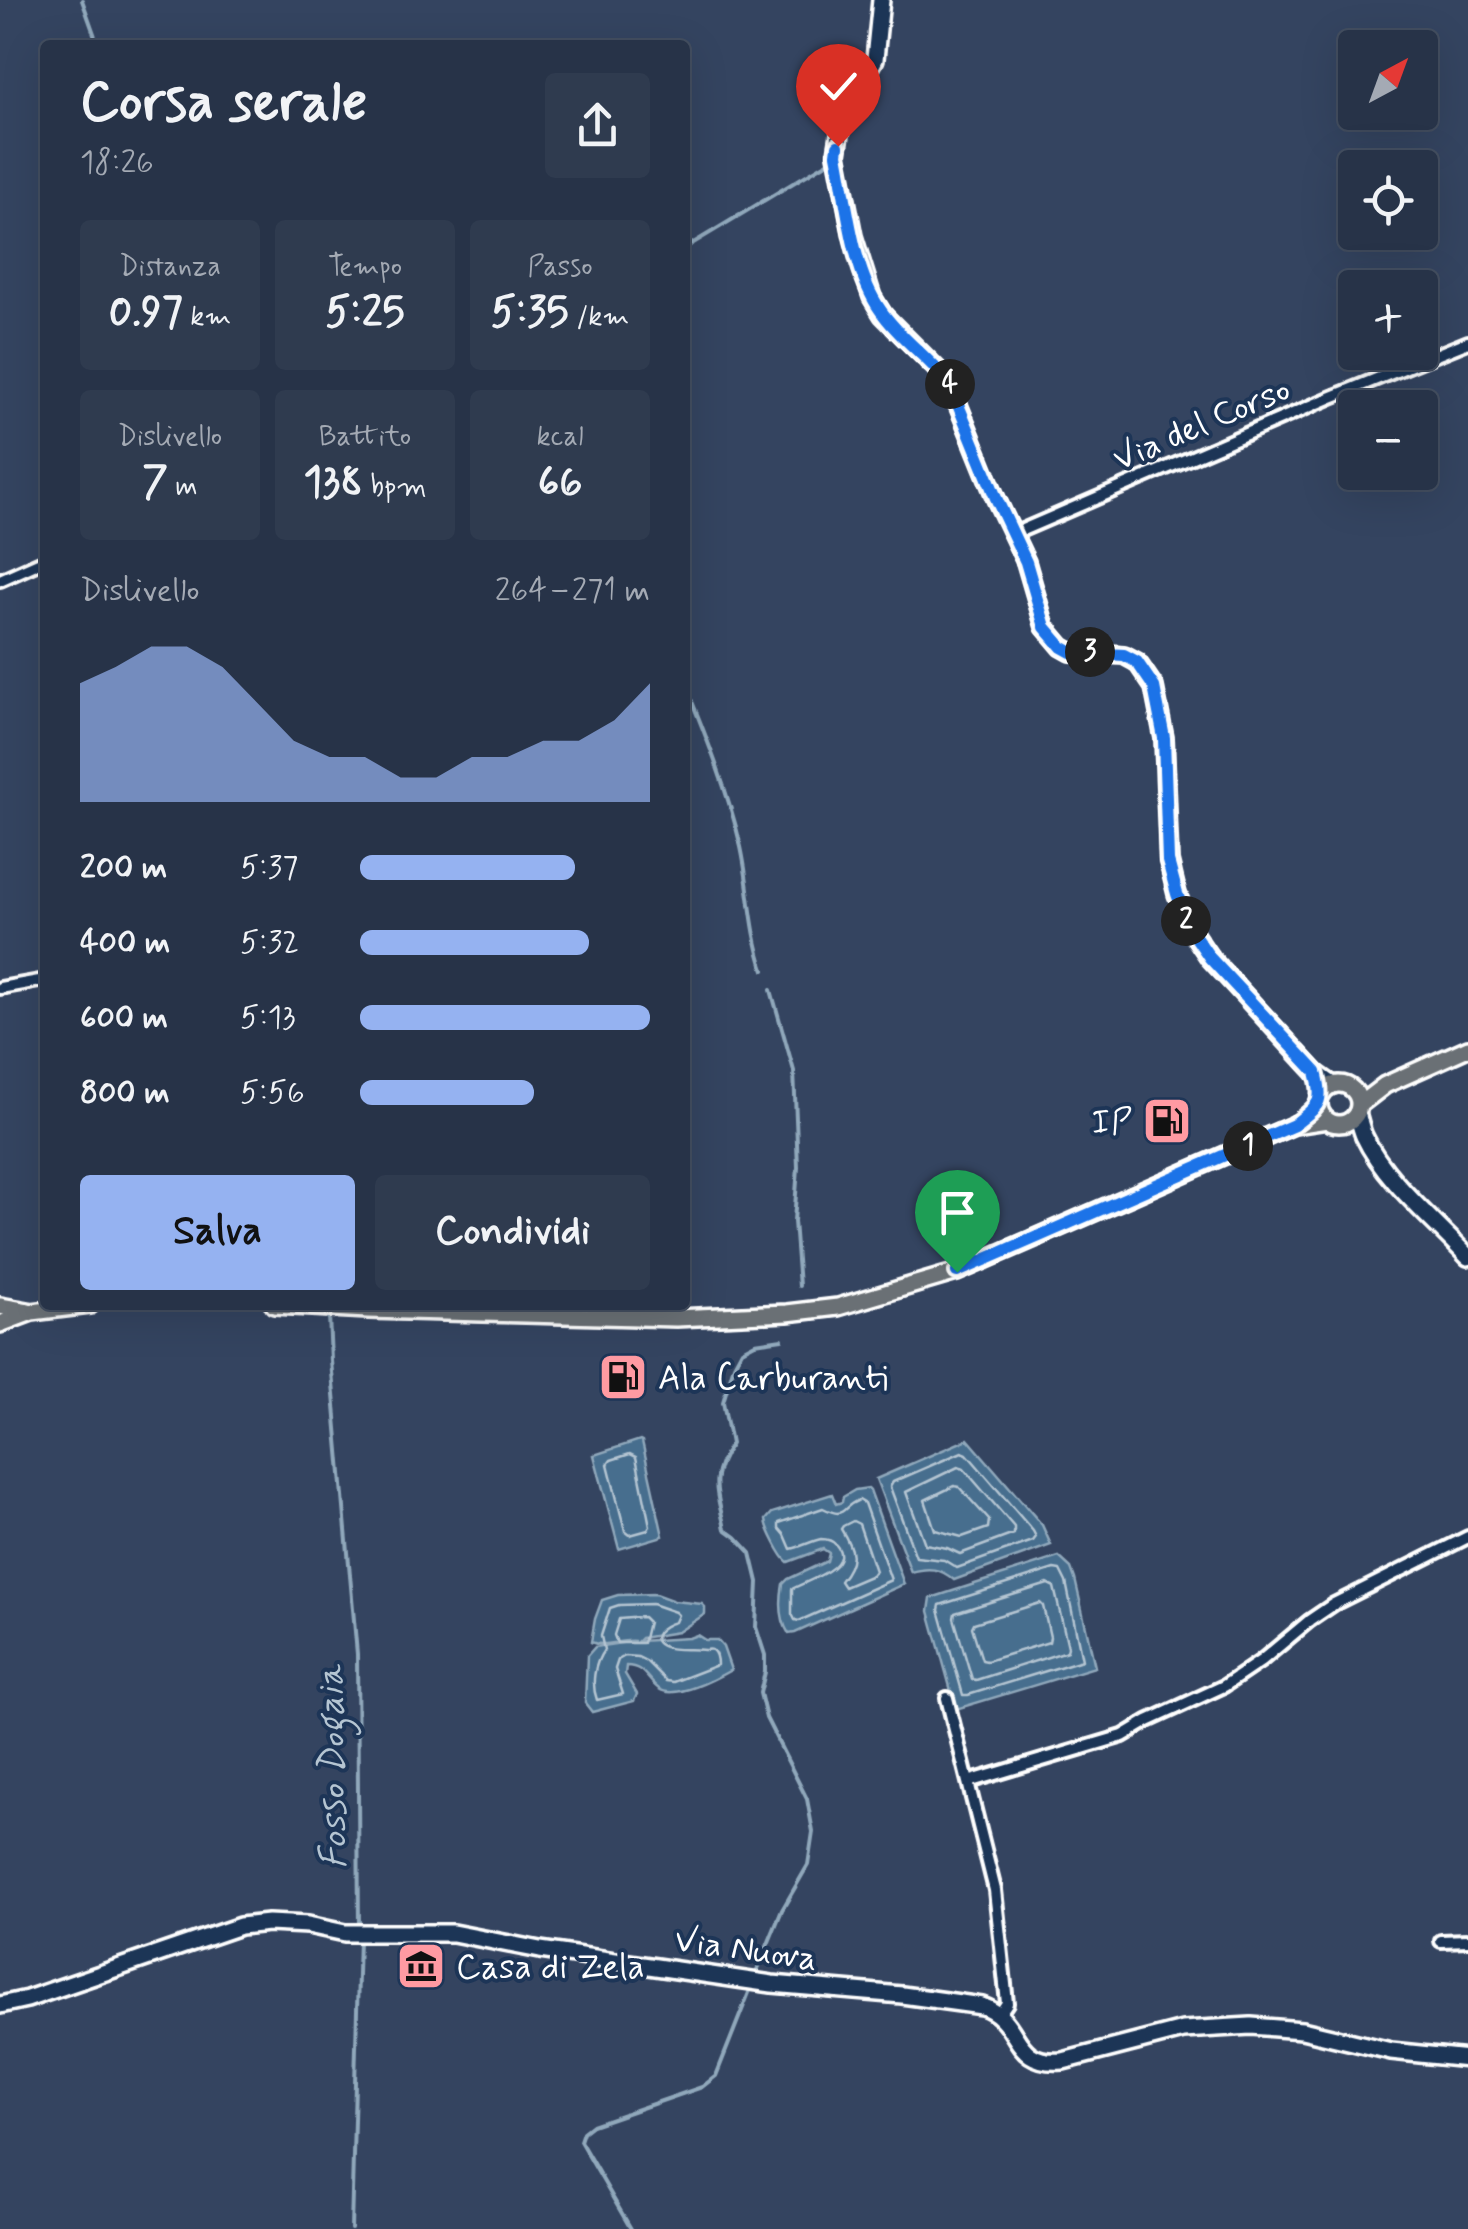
<!DOCTYPE html>
<html lang="it">
<meta charset="utf-8">
<style>
:root{--surface:#273348;--page:#2f3b4f;--text:#f1f3f6;--muted:#a4aab4;--line:#434e60;--accent:#95b2f1}
body{margin:0;font-family:Mynerve,sans-serif;background:var(--page);color:var(--text);height:100vh;display:flex;flex-direction:column;font-size:38px;white-space:nowrap}
*{box-sizing:border-box;margin:0}
p{font-size:32px;color:var(--muted)}
.icon{flex:none;width:55px;height:55px;fill:none;stroke:currentColor;stroke-width:2;stroke-linecap:round;stroke-linejoin:round}
.map{position:relative;flex:1;overflow:hidden}
.drawer{position:absolute;left:40px;top:40px;width:650px;height:1270px;display:flex;flex-direction:column;background:var(--surface);border-radius:10px;box-shadow:0 10px 40px #0002,0 0 0 2px var(--line)}
.drawer>*{flex:none}
.needle{width:65px;rotate:41deg}
.fabs{position:absolute;left:1338px;top:30px;display:grid;gap:20px}
.fabs a{display:grid;place-items:center;width:100px;height:100px;border-radius:10px;background:var(--surface);box-shadow:0 10px 40px #0002,0 0 0 2px var(--line);font-size:50px}
.pin{position:absolute;display:grid;place-items:center;width:85px;height:85px;color:#fff;margin:-102px -42px;border-radius:50% 50% 50% 0;rotate:-45deg;box-shadow:0 0 10px #0007}
.pin .icon{rotate:45deg}
.km{position:absolute;width:50px;height:50px;margin:-25px;border-radius:50%;background:#222;color:#fff;font-size:28px;line-height:50px;text-align:center}
.round{display:grid;place-items:center;flex:none;width:105px;height:105px;border-radius:10px;background:var(--page)}
.headline{display:flex;align-items:center;justify-content:space-between;height:170px;padding:0 40px}
h1{font-size:55px;font-weight:700;line-height:75px}
.stats{display:grid;grid-template-columns:repeat(3,1fr);gap:15px;height:170px;padding:10px 40px}
.stats div{display:grid;align-content:center;border-radius:10px;background:var(--page);text-align:center}
.stats b{font-size:42px;font-weight:700}
.stats small{font-size:28px;font-weight:400}
.stats p{font-size:28px}
.chart{height:280px;padding:20px 40px}
.chart p{display:flex;justify-content:space-between}
.chart svg{width:100%;height:180px;margin-top:10px;fill:var(--accent);opacity:.7}
.primary-button{display:flex;gap:20px;margin-top:auto;padding:20px 40px}
.primary-button a{flex:1;height:115px;border-radius:10px;background:var(--accent);color:#111;font-size:40px;font-weight:700;line-height:115px;text-align:center}
.primary-button a+a{background:var(--page);color:var(--text)}
ul{padding:0 40px;list-style:none;font-size:32px}
li{display:grid;grid-template-columns:160px 120px 1fr;align-items:center;height:75px}
li i{height:25px;border-radius:12px;background:var(--accent)}
.map>svg:first-child{display:block}
</style>
<div class="map">
<svg width="1468" height="2229" viewBox="0 0 1468 2229">
<rect width="100%" height="100%" fill="#344460"/>
<filter id="ink" filterUnits="userSpaceOnUse"><feTurbulence type="fractalNoise" baseFrequency=".01" numOctaves="2"/><feDisplacementMap in="SourceGraphic" scale="20" xChannelSelector="R" yChannelSelector="G"/><feConvolveMatrix kernelMatrix="1 2 1 2 8 2 1 2 1" color-interpolation-filters="sRGB"/></filter>
<g filter="url(#ink)">
<path fill="#466e8e" stroke="#90a8bb" stroke-width="2.5" d="M968,1439L1042,1525L1051,1545L954,1580C940,1568 929,1567 911,1572L876,1479Z
M640,1440L642,1441L663,1536L619,1549L594,1455Z
M868,1488L870,1490L904,1584L795,1633L789,1634C780,1620 780,1600 783,1584L788,1579L827,1561L829,1553L823,1549L788,1562C781,1557 767,1529 766,1520L772,1513L832,1494L836,1504L842,1502L843,1497L855,1490Z
M1059,1557L1071,1568L1075,1579L1095,1667L956,1709L929,1611L931,1598Z
M655,1594L674,1601L702,1604L705,1607V1614L678,1632L641,1638L638,1641L689,1638L697,1635L705,1640H717L723,1647L731,1670C715,1679 675,1700 659,1689C646,1679 644,1666 626,1666L625,1674L637,1694L634,1701L592,1712L585,1703L587,1656L595,1647L635,1641C621,1639 604,1648 591,1642L595,1619L602,1600L618,1595Z"/>
<g fill="none" stroke-linecap="round" stroke-linejoin="round">
<path stroke="#b5c5d2" stroke-width="2.5" d="M962,1452L967,1454L1033,1531L1036,1537L1033,1541L957,1568L944,1560L916,1557L890,1487L893,1482Z
M630,1454L636,1457L650,1526L648,1530L630,1535L625,1531L608,1464L611,1460Z
M958,1467L964,1469L1014,1527V1534L960,1554L947,1548L925,1544L906,1492Z
M954,1486L959,1487L989,1520L988,1528L962,1537L935,1530L925,1500Z
M859,1500L864,1503L891,1580L799,1621L795,1620L792,1614V1589C805,1581 855,1567 836,1545C832,1540 827,1539 821,1539C811,1541 801,1547 791,1549L785,1535L779,1528V1523L823,1508C847,1520 840,1507 859,1500Z
M853,1521L859,1524L875,1571L872,1575L844,1587L840,1581C857,1560 854,1550 841,1529L843,1526Z
M1054,1569L1060,1570L1066,1582L1082,1660L968,1695H963L939,1610L940,1605Z
M1048,1584L1054,1587L1068,1647L1067,1651L976,1680L972,1679L954,1618L955,1613Z
M1040,1603L1043,1606L1050,1637L1049,1642L987,1661L982,1660L972,1627L974,1623Z
M652,1604L675,1612L678,1615L675,1622C662,1625 644,1639 665,1647C673,1651 693,1648 704,1650C707,1650 710,1649 712,1650C716,1653 717,1661 717,1665L673,1682L666,1681L646,1661L638,1657L625,1656L618,1660L615,1669L623,1694L597,1700C591,1684 594,1664 604,1650L601,1636L610,1608L619,1605Z
M643,1617L648,1622L643,1643H617L614,1635L619,1619Z"/>
<path stroke="#90a8bb" stroke-width="4" d="M82,0L98,45
M685,248L828,162
M685,684C706,736 728,791 741,847C750,888 750,930 764,970
M771,990L794,1071L798,1167L794,1221L799,1286
M329,1315L331,1361L357,1654L359,1929
M755,1976L782,1910L808,1865L813,1832L807,1799L766,1718L760,1693L765,1672V1655L756,1627L758,1582L751,1553L736,1537L725,1529C717,1490 708,1480 731,1444L723,1402L734,1365L742,1350L755,1343L782,1339
M351,2229L359,1938
M631,2229L580,2141L583,2132L592,2125L702,2087L716,2076L752,1985"/>
<g stroke="#fff" stroke-width="18">
<path id="street" d="M1013,534L1332,397L1468,342
M0,580L45,560
M0,988L45,980
M947,1698L995,1890L1007,2003L999,2015
M968,1782L1123,1736L1148,1721L1224,1686L1261,1661L1309,1621L1334,1604L1468,1537
M1441,1941L1468,1940"/>
</g>
<g stroke="#fff" stroke-width="22">
<path id="secondary" d="M881,0L875,59L842,121L837,154L853,236L872,297L883,315L940,372L950,385L996,499L1026,562L1045,627L1062,647L1071,652L1124,655L1137,662L1154,687L1164,738L1169,861L1177,894L1191,930L1210,958L1316,1073L1333,1085
M1357,1113C1359,1120 1361,1129 1364,1136C1385,1181 1435,1221 1468,1257
M0,2005L27,1999L240,1926L268,1923L308,1925L345,1933H453L540,1950L772,1984L902,1995L982,2006C1024,2020 1008,2066 1063,2061L1183,2030L1251,2026L1302,2030L1391,2051L1468,2059"/>
</g>
<g stroke="#fff" stroke-width="22">
<path id="primary" d="M1319 1104a20 20 0 1 1 40 0a20 20 0 1 1-40 0Z
M1359,1105L1385,1085L1468,1048
M274,1305L368,1310L676,1318L787,1313L838,1307L957,1272L1294,1125L1327,1120
M0,1306L28,1311
M0,1324L32,1312L90,1305"/>
</g>
<use href="#street" stroke="#1d3557" stroke-width="10"/>
<use href="#secondary" stroke="#1d3557" stroke-width="15"/>
<use href="#primary" stroke="#6a7074" stroke-width="15"/>
</g>
</g>
<g fill="none" stroke-linecap="round" stroke-linejoin="round" filter="url(#ink)">
<g stroke="#fff" stroke-width="20">
<path id="route" d="M838,146L837,154C847,203 852,270 881,311C900,339 930,358 950,385L996,498L1026,562L1045,627L1062,647L1071,652L1124,655L1137,662L1154,687L1164,738L1168,861L1177,894L1191,930L1210,958L1316,1072C1325,1105 1318,1105 1294,1125L957,1272"/>
</g>
<use href="#route" stroke="#1a73e8" stroke-width="12"/>
</g>
<defs>
<g id="fuel-square" transform="scale(2.5)"><rect x="-9" y="-9" width="18" height="18" rx="4" fill="#ff9aa2" stroke="#1d3557"/><path d="M-5.5-6h7V0h2V4h1.3V-2.5L3-4.5l.8-.8L6-3V5H2.5V1h-1V6h-7ZM-4.2-4.7v3.2H.2V-4.7Z" fill="#111"/></g>
<g id="museum-square" transform="scale(2.5)"><rect x="-9" y="-9" width="18" height="18" rx="4" fill="#ff9aa2" stroke="#1d3557"/><path d="M0-6L6-3V-2H-6V-3ZM-5-1h2V3h-2ZM-1-1h2V3h-2ZM3-1h2V3H3ZM-6 4H6V6H-6Z" fill="#111"/></g>
</defs>
<g fill-rule="evenodd">
<use href="#fuel-square" x="1167" y="1121"/>
<use href="#fuel-square" x="623" y="1377"/>
<use href="#museum-square" x="421" y="1966"/>
</g>
<g text-anchor="middle" stroke-width="8" stroke-linejoin="round" paint-order="stroke">
<g font-size="35" fill="#fff" stroke="#1d3557">
<text transform="translate(1201 423) rotate(-23)" y="12">Via del Corso</text>
<text transform="translate(746 1948) rotate(8)" y="12">Via Nuova</text>
</g>
<g font-size="35" fill="#fff" stroke="#1d3557" text-anchor="start">
<text x="1132" y="1133" text-anchor="end">IP</text>
<text x="658" y="1389">Ala Carburanti</text>
<text x="456" y="1978">Casa di Zela</text>
</g>
<g font-size="38" font-style="italic" fill="#b5c5d2" stroke="#1d3557">
<text transform="translate(331 1767) rotate(-91)" y="13">Fosso Dogaia</text>
</g>
</g>
</svg>
<div class="fabs">
<a><svg class="needle" viewBox="-14 -14 28 28"><path d="M0-13l5 13h-10z" fill="#e53935"/><path d="M0 13l5-13h-10z" fill="#a4aab4"/></svg></a>
<a><svg class="icon" aria-label="locate" viewBox="0 0 24 24"><circle cx="12" cy="12" r="6"/><path d="M12 2v4M12 18v4M2 12h4M18 12h4"/></svg></a>
<a>+</a>
<a>−</a>
</div>
<div class="pin" style="left:957px;top:1272px;background:#1e9e55"><svg class="icon" aria-label="arrive" viewBox="0 0 24 24"><path d="M6 21V4h12l-3 4 3 4H6"/></svg></div>
<div class="pin" style="left:838px;top:146px;background:#d93025"><svg class="icon" aria-label="check" viewBox="0 0 24 24"><path d="M5 12l5 5 9-10"/></svg></div>
<b class="km" style="left:1248px;top:1146px">1</b>
<b class="km" style="left:1186px;top:921px">2</b>
<b class="km" style="left:1090px;top:652px">3</b>
<b class="km" style="left:950px;top:384px">4</b>
<section class="drawer">
<div class="headline"><div><h1>Corsa serale</h1><p>18:26</p></div><a class="round"><svg class="icon" aria-label="share" viewBox="0 0 24 24"><path d="M12 15V3M7 8l5-5 5 5M5 13v7h14v-7"/></svg></a></div>
<div class="stats">
<div><p>Distanza</p><b>0.97<small> km</small></b></div>
<div><p>Tempo</p><b>5:25</b></div>
<div><p>Passo</p><b>5:35<small> /km</small></b></div>
</div>
<div class="stats">
<div><p>Dislivello</p><b>7<small> m</small></b></div>
<div><p>Battito</p><b>138<small> bpm</small></b></div>
<div><p>kcal</p><b>66</b></div>
</div>
<div class="chart"><p><span>Dislivello</span>264–271 m</p>
<svg viewBox="0 0 160 44" preserveAspectRatio="none"><path d="M0 44V15L10 11L20 6L30 6L40 11L50 20L60 29L70 33L80 33L90 38L100 38L110 33L120 33L130 29L140 29L150 24L160 15V44z"/></svg>
</div>
<ul>
<li><b>200 m</b>5:37<i style="width:74%"></i></li>
<li><b>400 m</b>5:32<i style="width:79%"></i></li>
<li><b>600 m</b>5:13<i style="width:100%"></i></li>
<li><b>800 m</b>5:56<i style="width:60%"></i></li>
</ul>
<div class="primary-button"><a>Salva</a><a>Condividi</a></div>
</section>
</div>
